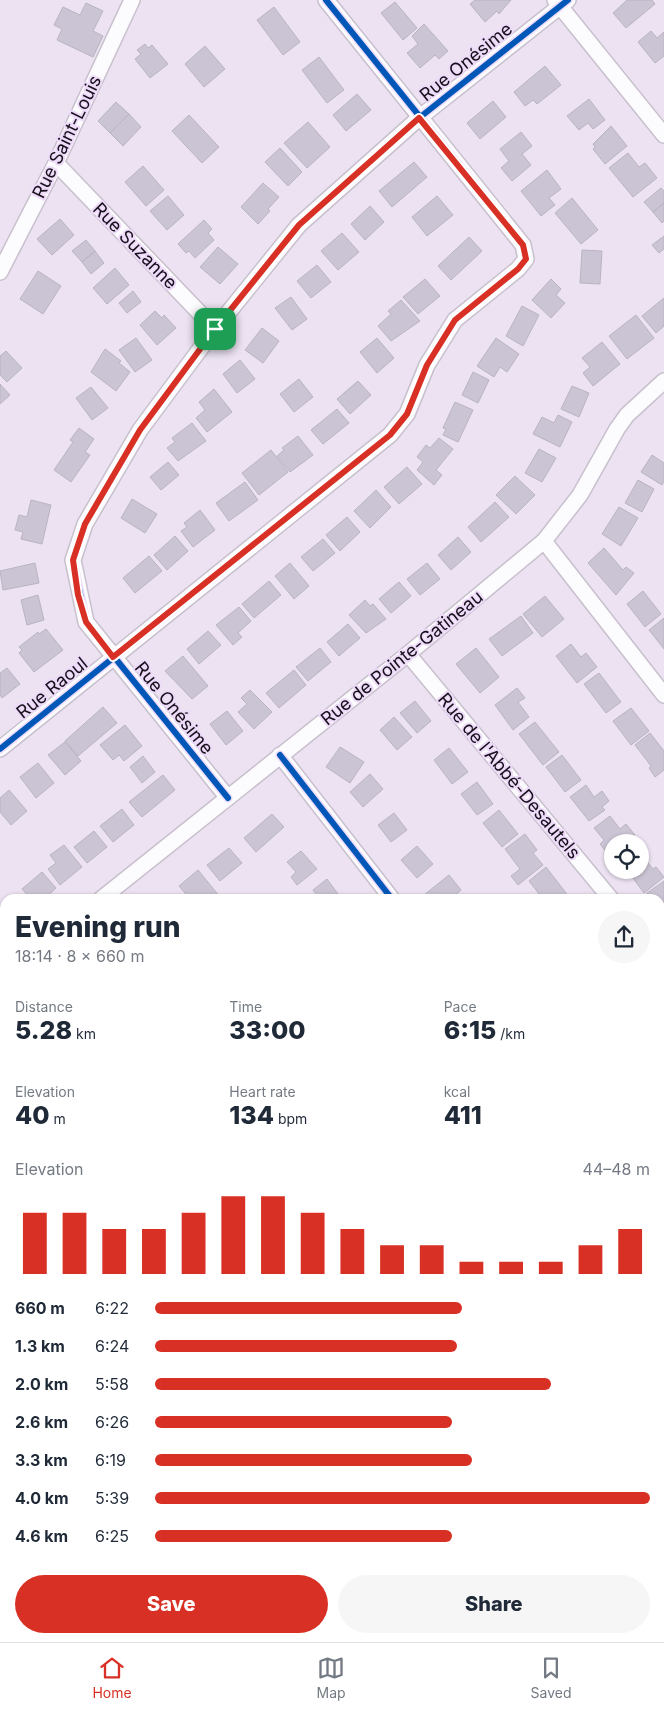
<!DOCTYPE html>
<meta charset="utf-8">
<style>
:root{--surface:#fff;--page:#f6f6f7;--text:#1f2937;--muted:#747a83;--line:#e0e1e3;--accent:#d93025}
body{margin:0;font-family:Inter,sans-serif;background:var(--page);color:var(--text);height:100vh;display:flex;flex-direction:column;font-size:19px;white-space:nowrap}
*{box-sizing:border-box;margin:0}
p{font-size:16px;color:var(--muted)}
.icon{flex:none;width:28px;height:28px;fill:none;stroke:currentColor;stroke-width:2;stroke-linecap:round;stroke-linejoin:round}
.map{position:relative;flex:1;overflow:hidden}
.side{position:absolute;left:0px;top:894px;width:665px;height:749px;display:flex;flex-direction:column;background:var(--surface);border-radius:15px 15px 0 0;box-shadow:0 1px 4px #0004}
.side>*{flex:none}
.controls{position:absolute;left:604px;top:834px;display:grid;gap:10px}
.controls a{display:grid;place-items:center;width:45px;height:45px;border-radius:50%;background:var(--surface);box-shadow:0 1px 4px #0004;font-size:25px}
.pin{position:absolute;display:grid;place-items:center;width:42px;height:42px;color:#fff;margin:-21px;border-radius:10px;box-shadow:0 2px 8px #0006}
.round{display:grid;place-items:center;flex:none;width:52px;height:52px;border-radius:26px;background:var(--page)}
.summary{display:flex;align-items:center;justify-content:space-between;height:85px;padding:0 15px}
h1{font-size:28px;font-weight:800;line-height:38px}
.figures{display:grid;grid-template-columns:repeat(3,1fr);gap:8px;height:85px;padding:5px 15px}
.figures div{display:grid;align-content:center}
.figures b{font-size:25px;font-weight:800}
.figures small{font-size:14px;font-weight:400}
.figures p{font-size:14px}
.chart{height:140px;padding:10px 15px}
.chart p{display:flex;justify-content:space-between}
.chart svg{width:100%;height:90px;margin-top:5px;stroke:var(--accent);stroke-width:6}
.primary-button{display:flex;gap:10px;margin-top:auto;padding:10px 15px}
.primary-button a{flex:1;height:58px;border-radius:30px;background:var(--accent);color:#fff;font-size:20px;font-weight:800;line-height:58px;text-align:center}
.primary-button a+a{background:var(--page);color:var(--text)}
ul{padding:0 15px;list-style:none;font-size:16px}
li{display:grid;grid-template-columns:80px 60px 1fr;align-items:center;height:38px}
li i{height:12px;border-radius:6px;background:var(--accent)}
.menu{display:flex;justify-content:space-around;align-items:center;height:70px;border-top:1px solid var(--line);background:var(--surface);font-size:14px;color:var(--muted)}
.menu a{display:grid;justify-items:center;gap:2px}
.menu .active{color:var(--accent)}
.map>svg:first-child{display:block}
</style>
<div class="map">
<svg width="664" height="1642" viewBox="0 0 664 1642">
<rect width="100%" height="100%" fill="#ece2f2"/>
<path fill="#d3dbd3" d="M456,1638H522L523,1642H451Z"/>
<path fill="#cbc4d5" stroke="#b9b4c0" d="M475,0H511L499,14L497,11L485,22L470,4Z
M627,0H652L655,4L626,28L613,13Z
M395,2L417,28L403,40L381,13Z
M86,3L103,11L93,31L103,36L93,57L57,40L62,29L54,25L63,7L80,15Z
M274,7L300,42L283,55L257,20Z
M424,24L448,51L439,59L435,55L420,68L407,53L418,44L412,36Z
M651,31L657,38L664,32V56L655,63L638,42Z
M145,44L148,48L152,45L168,64L150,78L135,59L141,54L137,50Z
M205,46L225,69L204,87L185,64Z
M319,57L344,90L327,103L302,70Z
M545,66L561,85L537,104L533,100L525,106L514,92Z
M357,94L371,110L346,131L333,115Z
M589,99L605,120L593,129L588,123L579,130L567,116Z
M493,101L506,117L480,139L467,123Z
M116,102L129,114L110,133L98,121Z
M129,114L141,127L123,146L110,133Z
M189,115L219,147L202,163L172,131Z
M308,122L330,147L307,168L284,143Z
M611,126L627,146L605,164L593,149L595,147L593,144Z
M521,132L532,146L522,154L531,165L512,181L501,168L509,161L500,149Z
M280,148L302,172L288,186L265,162Z
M628,153L639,167L645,163L657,178L633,197L609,168Z
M414,162L427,177L392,207L379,191Z
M143,166L164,190L146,206L125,182Z
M547,170L561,189L549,198L555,205L541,216L521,191Z
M263,183L279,197L268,209L270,211L258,224L241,207Z
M661,188L664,191V203L653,212L644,202Z
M168,196L184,215L167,230L150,211Z
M437,196L453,215L427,236L412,217Z
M572,198L598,230L581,244L555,213Z
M664,203V221L662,223L653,212Z
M370,206L384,222L365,240L351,224Z
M60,219L74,235L52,255L37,239Z
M204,220L212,229L208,233L214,240L195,258L189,251L186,253L178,244Z
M342,233L359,252L338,270L321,251Z
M664,236V249L659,253L652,245Z
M469,237L482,251L451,280L438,266Z
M86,240L95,251L82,262L72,251Z
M218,247L238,264L220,284L200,267Z
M582,250L602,251L600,284L580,283Z
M95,251L104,263L91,274L82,262Z
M317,265L331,282L311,298L297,281Z
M115,268L129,285L107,304L93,288Z
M38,271L61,286L43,314L20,299Z
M425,279L440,296L418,314L403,297Z
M551,279L561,289L556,295L565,303L551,318L532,300Z
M133,291L141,302L127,313L119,303Z
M291,297L307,319L292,330L275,308Z
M664,298V326L656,333L642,316Z
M401,300L420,321L391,341L378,326L391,314L388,311Z
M522,306L539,315L523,346L506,336Z
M155,311L162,318L164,315L176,328L157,345L140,325Z
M636,315L654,338L627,359L609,336Z
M262,328L279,341L263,363L245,350Z
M136,338L152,360L135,372L119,350Z
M377,338L394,358L377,373L360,352Z
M496,338L519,354L507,372L500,367L494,377L477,366Z
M602,342L620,364L593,386L583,373L590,367L582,358Z
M105,349L121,361L119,363L130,372L116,391L91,372Z
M6,351L22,368L7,382L0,375V356Z
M240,360L255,379L237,393L223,374Z
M473,372L489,380L478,403L462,395Z
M299,379L313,397L294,412L280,394Z
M358,381L371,395L350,414L337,399Z
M0,384L10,395L0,404Z
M572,386L589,393L579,417L561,409Z
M91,387L108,408L92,420L76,398Z
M214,389L232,412L207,432L196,418L205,410L199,402Z
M455,402L473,410L458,442L443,435L446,429L443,428Z
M337,409L349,423L323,444L311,430Z
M558,415L572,422L560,447L533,434L542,417L554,423Z
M192,423L206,441L178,461L167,448L175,442L172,438Z
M79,428L94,439L85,452L90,455L71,482L54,470L73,442L70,440Z
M298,436L313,455L290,472L277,456L284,450L282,448Z
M439,438L453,449L436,470L442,475L434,485L417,470L423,462L417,457L426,445L430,448Z
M539,449L556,458L542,482L525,473Z
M271,450L288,472L259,495L242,473Z
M652,455L664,463V481L662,485L641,472Z
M168,462L179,475L161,490L150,477Z
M407,467L422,484L399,504L384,487Z
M515,476L535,495L516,514L496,495Z
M638,480L654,489L642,512L625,503Z
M245,482L258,500L229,521L216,503Z
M376,490L391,507L370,528L354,511Z
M132,499L157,514L145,533L121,518Z
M31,500L51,505L42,544L21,539L23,532L15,530L19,515L27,517Z
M495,502L509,517L481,542L468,527Z
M619,507L638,518L621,546L602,534Z
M200,510L215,530L193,547L181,531L187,527L184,523Z
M347,517L360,532L340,551L326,535Z
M175,536L188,551L167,570L154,555Z
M458,537L471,552L451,570L438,555Z
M323,539L335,553L313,571L301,557Z
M604,548L623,570L626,567L634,573L616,595L588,563Z
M149,556L162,571L135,593L123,578Z
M35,563L39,583L3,590L0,571Z
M290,563L309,586L294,599L275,576Z
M427,563L440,579L420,595L407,579Z
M269,581L281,595L254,618L242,604Z
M399,582L411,596L391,613L379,599Z
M643,591L661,614L645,627L627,604Z
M38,595L44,620L27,625L21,600Z
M545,596L564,619L542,637L523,614Z
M365,600L370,606L373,604L386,619L366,633L349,615Z
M239,607L251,621L238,633L242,637L233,645L216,625Z
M521,616L533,633L502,656L489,639Z
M664,618V649L649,630Z
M348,624L360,638L339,656L327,642Z
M46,629L63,650L34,672L19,653L22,650L19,647L38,632L39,634Z
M208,631L221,645L199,664L187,649Z
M571,644L581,657L586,653L597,667L577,683L556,656Z
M320,648L331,662L308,681L296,667Z
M476,648L499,677L480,693L456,664Z
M183,656L208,686L192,699L165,671Z
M7,668L20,684L2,698L0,695V673Z
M294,670L306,685L279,708L266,693Z
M599,673L621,702L606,713L584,684Z
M517,688L525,698L518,702L529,717L513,730L495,705Z
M250,690L272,712L254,729L238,712L247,704L241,698Z
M415,701L431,721L417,733L400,713Z
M103,707L117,723L78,756L65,741Z
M631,708L649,731L631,745L613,721Z
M227,711L243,731L226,745L210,724Z
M394,717L412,737L397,750L380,730Z
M535,722L559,752L543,765L519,734Z
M125,725L142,746L124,761L119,755L113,760L100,745Z
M650,733L664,751V770L655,777L649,768L651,766L635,745Z
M65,742L81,761L65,775L48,755Z
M340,747L364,762L350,783L326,767Z
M449,748L468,772L452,784L434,760Z
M562,755L581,780L565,792L546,767Z
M143,756L155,772L142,783L130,767Z
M38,763L54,783L36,798L20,777Z
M370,774L383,789L363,807L350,792Z
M163,775L175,790L142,817L129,802Z
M477,782L493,804L477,815L461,794Z
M586,785L594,797L602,791L609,801L602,807L605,810L589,821L570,797Z
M9,790L27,811L11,825L0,812V798Z
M122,809L134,825L113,842L100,826Z
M499,810L518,834L502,847L483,823Z
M394,813L407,830L391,842L378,825Z
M272,814L284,827L256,852L244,838Z
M610,816L620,829L626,824L635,835L629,840L631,842H612V859L600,844L604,840L594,828Z
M94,831L107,847L87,863L74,847Z
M525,834L537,850L533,853L543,865L518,885L511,876L520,869L505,849Z
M64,845L82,867L60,885L48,869L56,863L50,855Z
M417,846L433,864L417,878L401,860Z
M229,848L242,863L220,881L207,865Z
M301,851L317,869L297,885L291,877L296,872L287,862Z
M640,853L653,869L656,867L664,877L644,893L627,870H640Z
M546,867L569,897L567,899H543L529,881Z
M198,870L220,897L218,899H190L179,886Z
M42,872L56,888L44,899H31L22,889Z
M449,875L461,890L451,899H427L424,895Z
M327,879L338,894L332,899H320L313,890Z
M664,881V915L660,910V899H651L647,893Z
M660,1011L664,1016L663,1048L660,1044Z
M3,1134L5,1160L0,1164V1136Z
M0,1257L5,1263V1277L0,1281Z
M2,1406L5,1410V1435L0,1439Z
M661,1426L664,1430V1460L660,1455Z
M5,1569V1591L0,1584V1573Z
M660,1588L664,1592V1636L657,1642L654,1638H660Z
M151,1638H172L166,1642H155Z
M256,1638H281L282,1639L278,1642H260Z"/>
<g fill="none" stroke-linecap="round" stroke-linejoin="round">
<g stroke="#c8c0cd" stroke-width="18">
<path id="minor" d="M555,0L664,135
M56,163L215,329
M0,272L56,163L132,0
M544,541L664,695
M408,654L611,899
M0,749L390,435L407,414L427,365L455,320L518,269L526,259L523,245L326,0
M280,755L392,899
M228,798L86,622L73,560L85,524L140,430L215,329L299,225L419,118L568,0
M101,899L408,654L544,541L580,495L617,429L627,415L664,381
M660,958L664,963
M0,979L5,975
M0,1064L5,1070
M660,1233L664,1238
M660,1318L664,1315
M0,1356L5,1363
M660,1517L664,1522
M0,1526L5,1522
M115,1638L118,1642
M320,1638L324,1642"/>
</g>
<use href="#minor" stroke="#fcfbfd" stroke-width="15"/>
<g stroke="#eedbf9" stroke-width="9">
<path id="cycleway" d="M0,749L390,435L407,414L427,365L455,320L518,269L526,259L523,245L326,0
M280,755L392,899
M228,798L86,622L73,560L85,524L140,430L215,329L299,225L419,118L568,0"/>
</g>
<use href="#cycleway" stroke="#0057b8" stroke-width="6"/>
</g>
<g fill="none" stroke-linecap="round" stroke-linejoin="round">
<g stroke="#fff" stroke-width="10">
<path id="route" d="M419,118L523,245L526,259L518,269L455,320L427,365L407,414L390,435L113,657L86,622L78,595L73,560L85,524L140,430L215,329L299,225Z"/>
</g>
<use href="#route" stroke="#d93025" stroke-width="6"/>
</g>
<g text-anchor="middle" stroke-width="4" stroke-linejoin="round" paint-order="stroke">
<g font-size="18" fill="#16101a" stroke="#eedbf9">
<text transform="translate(466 62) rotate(-39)" y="6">Rue Onésime</text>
<text transform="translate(67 137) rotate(-64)" y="6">Rue Saint-Louis</text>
<text transform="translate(135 246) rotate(46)" y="6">Rue Suzanne</text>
<text transform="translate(402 658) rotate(-39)" y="6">Rue de Pointe-Gatineau</text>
<text transform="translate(52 688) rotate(-39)" y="6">Rue Raoul</text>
<text transform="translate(174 708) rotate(51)" y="6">Rue Onésime</text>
<text transform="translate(509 776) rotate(50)" y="6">Rue de l'Abbé-Desautels</text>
</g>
</g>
</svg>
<div class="controls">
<a><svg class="icon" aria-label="locate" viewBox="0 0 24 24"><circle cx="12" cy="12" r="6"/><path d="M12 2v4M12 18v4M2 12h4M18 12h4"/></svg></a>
</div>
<div class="pin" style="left:215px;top:329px;background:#1e9e55"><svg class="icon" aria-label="arrive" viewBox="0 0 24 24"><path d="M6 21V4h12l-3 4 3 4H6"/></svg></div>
<section class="side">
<div class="summary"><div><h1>Evening run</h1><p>18:14 · 8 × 660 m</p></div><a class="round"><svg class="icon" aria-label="share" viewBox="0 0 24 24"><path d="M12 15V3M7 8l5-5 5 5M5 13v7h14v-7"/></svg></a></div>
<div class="figures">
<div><p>Distance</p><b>5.28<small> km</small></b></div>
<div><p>Time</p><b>33:00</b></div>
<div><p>Pace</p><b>6:15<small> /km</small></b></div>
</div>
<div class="figures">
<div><p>Elevation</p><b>40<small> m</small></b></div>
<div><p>Heart rate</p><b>134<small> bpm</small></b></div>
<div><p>kcal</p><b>411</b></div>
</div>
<div class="chart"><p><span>Elevation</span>44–48 m</p>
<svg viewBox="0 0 160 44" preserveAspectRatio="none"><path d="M5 44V14M15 44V14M25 44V22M35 44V22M45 44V14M55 44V6M65 44V6M75 44V14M85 44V22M95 44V30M105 44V30M115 44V38M125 44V38M135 44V38M145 44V30M155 44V22"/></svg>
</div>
<ul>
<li><b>660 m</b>6:22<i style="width:62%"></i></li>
<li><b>1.3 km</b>6:24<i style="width:61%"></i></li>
<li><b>2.0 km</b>5:58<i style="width:80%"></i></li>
<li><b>2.6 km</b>6:26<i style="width:60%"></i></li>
<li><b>3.3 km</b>6:19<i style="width:64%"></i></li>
<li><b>4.0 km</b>5:39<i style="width:100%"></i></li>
<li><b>4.6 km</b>6:25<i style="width:60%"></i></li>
</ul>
<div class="primary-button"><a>Save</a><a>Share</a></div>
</section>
</div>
<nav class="menu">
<a class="active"><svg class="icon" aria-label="home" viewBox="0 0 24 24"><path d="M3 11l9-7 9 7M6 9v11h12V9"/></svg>Home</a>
<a><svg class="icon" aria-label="map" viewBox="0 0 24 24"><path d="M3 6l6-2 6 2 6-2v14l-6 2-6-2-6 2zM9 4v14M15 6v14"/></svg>Map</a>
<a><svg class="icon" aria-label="saved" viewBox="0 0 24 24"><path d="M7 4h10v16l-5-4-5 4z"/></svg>Saved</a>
</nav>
